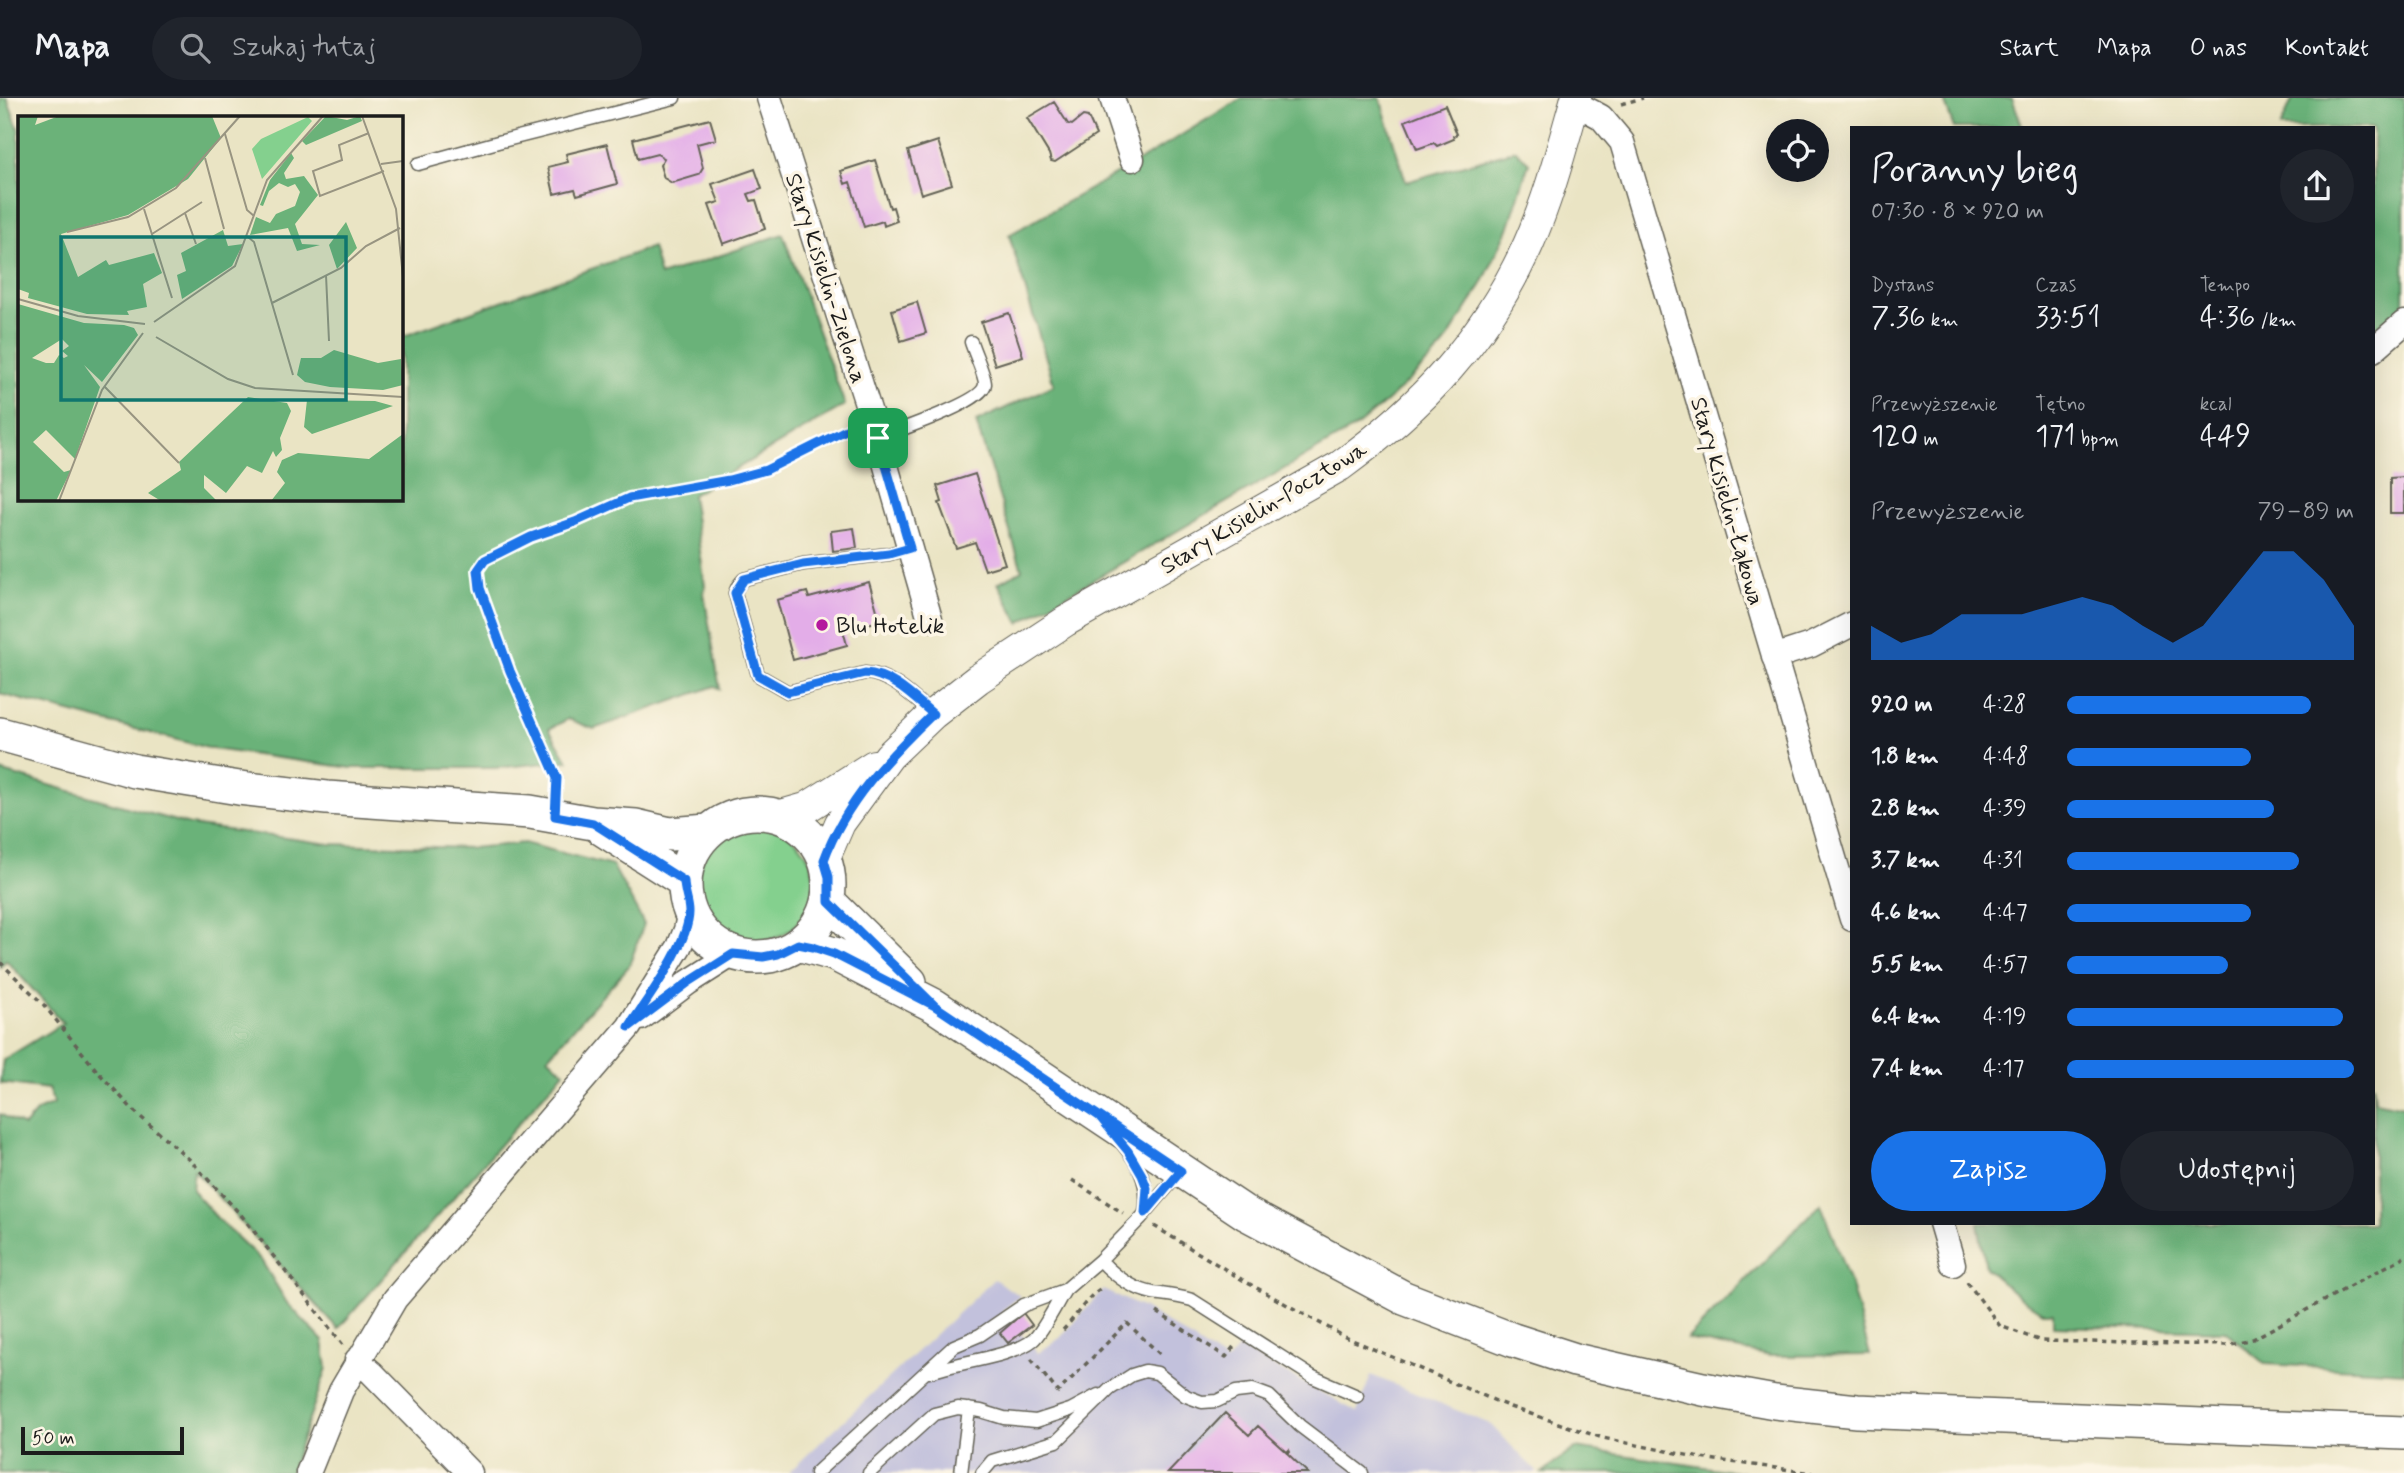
<!DOCTYPE html>
<html lang="pl">
<meta charset="utf-8">
<style>
:root{--surface:#171b24;--page:#20242c;--text:#f1f3f6;--muted:#9ea1a6;--line:#363941;--accent:#1a73e8}
body{margin:0;font-family:Mynerve,sans-serif;background:var(--page);color:var(--text);height:100vh;display:flex;flex-direction:column;font-size:26px;white-space:nowrap}
*{box-sizing:border-box;margin:0}
p{font-size:23px;color:var(--muted)}
.icon{flex:none;width:38px;height:38px;fill:none;stroke:currentColor;stroke-width:2;stroke-linecap:round;stroke-linejoin:round}
.map{position:relative;flex:1;overflow:hidden}
.panel{position:absolute;left:1850px;top:28px;width:525px;height:1099px;display:flex;flex-direction:column;background:var(--surface);border-radius:0px;box-shadow:0 7px 28px #0002}
.panel>*{flex:none}
.fabs{position:absolute;left:1766px;top:21px;display:grid;gap:14px}
.fabs a{display:grid;place-items:center;width:63px;height:63px;border-radius:50%;background:var(--surface);box-shadow:0 7px 28px #0002;font-size:35px}
.scale{position:absolute;left:21px;bottom:18px;width:163px;box-sizing:border-box;padding-left:7px;border:4px solid #1c1c1c;border-top:0;font-size:19px;line-height:24px;white-space:nowrap;color:#1c1c1c;-webkit-text-stroke:5px #fcf5e5;paint-order:stroke}
.pin{position:absolute;display:grid;place-items:center;width:60px;height:60px;color:#fff;margin:-30px;border-radius:14px;box-shadow:0 4px 10px #0006}
.round{display:grid;place-items:center;flex:none;width:74px;height:74px;border-radius:37px;background:var(--page)}
.summary{display:flex;align-items:center;justify-content:space-between;height:119px;padding:0 21px}
h1{font-size:38px;font-weight:600;line-height:52px}
.figures{display:grid;grid-template-columns:repeat(3,1fr);gap:10px;height:119px;padding:7px 21px}
.figures div{display:grid;align-content:center}
.figures b{font-size:30px;font-weight:600}
.figures small{font-size:19px;font-weight:400}
.figures p{font-size:19px}
.chart{height:196px;padding:14px 21px}
.chart p{display:flex;justify-content:space-between}
.chart svg{width:100%;height:126px;margin-top:7px;fill:var(--accent);opacity:.7}
.primary-button{display:flex;gap:14px;margin-top:auto;padding:14px 21px}
.primary-button a{flex:1;height:80px;border-radius:42px;background:var(--accent);color:#fff;font-size:28px;font-weight:600;line-height:80px;text-align:center}
.primary-button a+a{background:var(--page);color:var(--text)}
ul{padding:0 21px;list-style:none;font-size:23px}
li{display:grid;grid-template-columns:112px 84px 1fr;align-items:center;height:52px}
li i{height:18px;border-radius:9px;background:var(--accent)}
header{display:flex;align-items:center;gap:42px;box-sizing:border-box;height:98px;padding:0 35px;background:var(--surface);border-bottom:2px solid var(--line)}
header strong{font-size:33px}
nav{display:flex;gap:38px;margin-inline-start:auto;font-size:24px}
.search{width:490px;height:63px;background:var(--page);display:flex;align-items:center;gap:18px;box-sizing:border-box;padding:0 24px;border-radius:38px;color:var(--muted);font-size:26px}
.map>svg:first-child{display:block}
</style>
<header>
<strong>Mapa</strong>
<div class="search"><svg class="icon" aria-label="search" viewBox="0 0 24 24"><circle cx="10" cy="10" r="6"/><path d="M15 15l6 6"/></svg>Szukaj tutaj</div>
<nav><a>Start</a><a>Mapa</a><a>O nas</a><a>Kontakt</a></nav>
</header>
<div class="map">
<svg width="2404" height="1375" viewBox="0 0 2404 1375">
<rect width="100%" height="100%" fill="#fcf5e5"/>
<filter id="ink" filterUnits="userSpaceOnUse"><feTurbulence type="fractalNoise" baseFrequency=".0143" numOctaves="2"/><feDisplacementMap in="SourceGraphic" scale="14" xChannelSelector="R" yChannelSelector="G"/><feConvolveMatrix kernelMatrix="1 2 1 2 8 2 1 2 1" color-interpolation-filters="sRGB"/></filter>
<filter id="wash" filterUnits="userSpaceOnUse"><feTurbulence type="fractalNoise" baseFrequency=".00686" numOctaves="4" result="noise"/><feDisplacementMap in="SourceGraphic" scale="28" xChannelSelector="R" yChannelSelector="G"/><feGaussianBlur stdDeviation="1.57" result="paint"/><feColorMatrix in="noise" values="0 0 0 0 0 0 0 0 0 0 0 0 0 0 0 0 0 1.4 0 .05"/><feComposite in="paint" operator="in"/></filter>
<g filter="url(#wash)">
<rect width="100%" height="100%" fill="#eae4c4"/>
<path fill="#c2c1dc" d="M994,1181L1020,1198L1002,1213L1011,1226L1000,1235L1008,1245L1021,1236L1038,1255L1060,1240L1103,1192L1144,1210L1227,1264L1239,1249L1357,1314L1371,1277L1490,1326L1538,1375H788Z"/>
<path fill="#84d08e" stroke="#507655" stroke-width="2" d="M698 785a58 58 0 1 1 116 0a58 58 0 1 1-116 0Z"/>
<path fill="#6bb279" stroke="#44674a" stroke-width="2" d="M0,0H7L19,32V401H401V239L652,149L660,178L783,136L845,307L692,397L705,488L704,496L720,591L715,588L594,631L568,621L549,631L568,663L494,670H352L212,651L0,596Z
M1242,0H1380L1406,84L1516,52L1529,65L1508,131L1482,186L1442,250L1393,298L1356,329L1019,525L998,485L1022,472L976,324L1054,287L1009,137L1144,60Z
M1943,0H2012L2023,30H1954Z
M2293,0H2404V208L2373,237V30H2280Z
M0,673L190,727L330,746L471,750L524,745L613,768L644,826L629,868L548,959L564,974L338,1231L194,1072L192,1092L217,1120L261,1162L287,1205L323,1243L327,1270L290,1375H0V1016L24,1028L37,1013L54,1006L48,991L0,985L3,962L63,925L6,862L0,869Z
M2373,985L2375,1003L2404,1009V1274L2265,1266L2225,1233L2053,1228V1214H2042L2022,1201L1986,1170L1978,1125H2373Z
M1821,1106L1852,1191L1870,1257L1770,1258L1687,1241Z
M1575,1350L1745,1375H1542Z"/>
<g id="blocks">
<path fill="#e3ade8" d="M1054,4L1068,26L1072,27L1083,18L1088,19L1096,37L1055,64L1051,63L1049,56L1027,20Z
M1445,7L1457,36L1453,38L1454,41L1437,48L1434,45L1417,51L1405,23Z
M710,21L716,41L697,46L703,70L699,77L672,85L664,80L660,67L664,60L657,56L638,61L633,41Z
M938,43L952,86L921,96L908,53Z
M607,46L617,86L577,97L575,91L554,96L548,69L568,64L566,56Z
M875,62L890,110L893,109L897,123L884,128L883,123L864,129L850,84L845,86L841,73Z
M755,71L762,91L748,96L751,103L756,102L765,131L723,146L709,107L719,104L712,86Z
M917,204L926,235L901,243L892,212Z
M1009,215L1023,258L995,267L981,224Z
M975,376L1005,466L985,472L975,444L956,450L939,405L942,404L937,388Z
M2404,379V415H2390V380Z
M854,430L857,450L833,453L831,433Z
M869,484L880,523L843,532L847,547L793,562L777,502L807,494L809,500Z
M1023,1215L1032,1227L1008,1245L1000,1235Z
M1225,1315L1249,1337L1258,1328L1287,1354L1289,1352L1290,1354L1288,1356L1308,1375H1168Z"/>
</g>
</g>
<g filter="url(#ink)">
<use href="#blocks" fill-opacity="0" stroke="#646257" stroke-width="2"/>
<g fill="none" stroke-linecap="round" stroke-linejoin="round">
<g stroke="#646257" stroke-width="15">
<path id="service" d="M418,66L498,44L674,0
M878,340C896,333 984,304 985,286C985,277 974,254 971,244
M910,450L889,456L803,466L744,481L738,488L735,495L758,577L788,594L865,575C891,576 914,600 932,616
M1124,1048C1140,1067 1150,1089 1145,1114
M1100,1162C1114,1177 1131,1191 1153,1195C1167,1197 1178,1198 1192,1202L1313,1279L1357,1298
M930,1274C958,1264 1012,1259 1033,1242C1042,1235 1058,1203 1065,1192
M816,1375L954,1248L980,1237L1024,1207L1065,1192L1100,1162L1141,1120L1181,1073
M869,1375L934,1316L958,1310L981,1313L1004,1320L1036,1323L1070,1312L1098,1297
M961,1375L969,1311
M982,1375L992,1363L1057,1343L1110,1291L1132,1277L1145,1273L1157,1275L1186,1298L1202,1304L1217,1303L1236,1294L1253,1292L1269,1298L1300,1328L1362,1375"/>
</g>
<g stroke="#646257" stroke-width="27">
<path id="minor" d="M769,0L878,340L930,521
M1112,0L1132,61
M1575,5L1601,19L1622,44L1852,821
M2373,252L2404,225
M1774,559L1811,547L1852,526
M641,920L689,884L733,856
M1941,1125L1953,1166
M357,1262L372,1275L470,1375
M308,1375L341,1293L395,1201L629,929L679,849L686,832L690,813"/>
</g>
<g stroke="#646257" stroke-width="32">
<path id="tertiary" d="M778,718L806,710L874,667
M824,762L840,725L889,658L933,616L978,581L1066,523L1340,368C1423,308 1485,241 1528,147C1549,100 1562,49 1576,0"/>
</g>
<g stroke="#646257" stroke-width="36">
<path id="secondary" d="M0,636L135,673L239,690L327,700L530,714L593,725L636,728L670,736L708,733
M685 787a72 72 0 1 1 144 0a72 72 0 1 1-144 0Z
M601,730L684,783
M829,804L910,884
M798,846L834,856L935,908L1247,1116L1404,1200L1513,1242L1575,1262L1703,1291L1775,1304L1857,1313L2404,1335"/>
</g>
<path stroke="#646257" stroke-width="3.5" stroke-dasharray="5 5" stroke-linecap="butt" d="M1621,6L1643,0
M556,693L557,680C543,650 472,496 478,472C484,452 557,431 576,423C594,416 612,405 630,400C674,387 722,388 765,372C794,361 823,342 851,329
M0,864L43,906L98,974L135,1014L189,1061L242,1118L343,1247
M1072,1082L1123,1115
M1154,1128L1246,1184L1345,1239L1510,1309L1603,1340L1701,1360L1813,1375
M1967,1184L2000,1228L2041,1243L2227,1247L2253,1241L2404,1159
M1157,1214L1226,1259L1235,1247
M1063,1232C1076,1219 1087,1198 1103,1189
M1031,1261L1058,1294L1127,1225L1162,1258"/>
<use href="#service" stroke="#fff" stroke-width="12"/>
<use href="#minor" stroke="#fff" stroke-width="24"/>
<use href="#tertiary" stroke="#fff" stroke-width="30"/>
<use href="#secondary" stroke="#fff" stroke-width="33"/>
</g>
</g>
<g fill="none" stroke-linecap="round" stroke-linejoin="round" filter="url(#ink)">
<g stroke="#fff" stroke-width="14">
<path id="route" d="M878,340L872,319L766,372L729,382L629,400L575,424L531,439L485,462L478,472L480,490L510,573L557,680L555,718L593,725L684,783C684,794 689,804 689,814C689,846 647,901 629,929L689,884L733,856L763,859L778,856L798,846L813,849L834,856L935,908L1181,1073L1145,1115L1147,1090L1142,1077L1128,1053L1099,1018L935,908L829,804V779L824,762C845,704 889,658 933,616C914,600 891,576 865,575L788,594L758,577L735,495L744,481L803,466L889,456L910,450L878,340"/>
</g>
<use href="#route" stroke="#1a73e8" stroke-width="9"/>
</g>
<circle fill="#b5179e" stroke="#fcf5e5" stroke-width="2.5" cx="822" cy="527" r="7"/>
<g text-anchor="middle" stroke-width="7" stroke-linejoin="round" paint-order="stroke">
<g font-size="23" fill="#1c1c1c" stroke="#fcf5e5">
<text transform="translate(827 180) rotate(72)" y="8">Stary Kisielin-Zielona</text>
<text transform="translate(1728 403) rotate(74)" y="8">Stary Kisielin-Łąkowa</text>
<text transform="translate(1263 409) rotate(-31)" y="8">Stary Kisielin-Pocztowa</text>
</g>
<g font-size="23" fill="#1c1c1c" stroke="#fcf5e5" text-anchor="start">
<text x="836" y="535">Blu Hotelik</text>
</g>
</g>
<g transform="translate(18 18)">
<rect width="385" height="385" fill="#eae4c4"/>
<path d="M290,1L294,5L244,63L234,33L243,23Z" fill="#84d08e"/>
<path d="M0,0H20L17,9L41,0H194L203,22L170,63L110,99L43,118L60,161L88,144L91,149L136,137L144,157L125,168L129,191L109,195L111,199L69,198L10,182L11,177L0,173ZM308,0L329,4L342,0L344,5L288,29L284,25ZM273,37L276,42L266,57L268,63L286,60L300,79L277,108L284,128L302,129L279,135L270,112L232,119L238,101L252,107L258,98L277,90L282,76L277,68L270,71L261,67L251,75L245,90L242,89L252,64ZM328,106L339,132L319,153L311,129ZM205,114L210,130L225,128L214,150L164,183L159,159L168,155L163,137ZM0,188L66,207L106,209L116,212L120,219L84,266L66,249L82,271L57,343L28,314L15,326L46,356L53,354L38,385H0ZM44,223L51,230L44,235L50,240L46,242L41,239L36,247H28L14,242ZM316,234L360,247L383,243L385,269L365,274L312,271L287,266L279,259L283,242H303ZM230,281L269,287L273,295L262,322L264,334L258,341L255,335L244,357L229,350L208,377L186,359V372L199,385H143L130,377L163,354L161,346ZM289,284L357,285L375,290L294,318L286,311ZM385,318V385H253L267,367L259,356L264,344L280,337L351,343Z" fill="#6bb279" fill-rule="evenodd"/>
<path fill="none" stroke="#989481" stroke-width="2" d="M344,0L378,93L385,161M351,17L321,29L324,44L295,55L302,80L366,55M207,18L229,94L236,100M187,42L206,113M363,48L385,45M126,93L154,182M167,97L178,128M49,116L110,101L158,72L222,0M134,118L184,86M230,121L236,126L275,259M308,159L311,225M0,183L60,200L127,208M254,187L323,152L348,130L382,112M136,206L217,150L249,64L305,0M138,221L210,263L237,272L385,281M86,270L161,347M41,385L84,274L125,217"/>
<path fill="#0f766e" fill-opacity="0.15" stroke="#0f766e" stroke-width="3.5" d="M43,121H328V284H43Z"/>
<rect width="385" height="385" fill="none" stroke="#1c1c1c" stroke-width="3.5"/>
</g>
</svg>
<div class="fabs">
<a><svg class="icon" aria-label="locate" viewBox="0 0 24 24"><circle cx="12" cy="12" r="6"/><path d="M12 2v4M12 18v4M2 12h4M18 12h4"/></svg></a>
</div>
<div class="scale">50 m</div>
<div class="pin" style="left:878px;top:340px;background:#1e9e55"><svg class="icon" aria-label="arrive" viewBox="0 0 24 24"><path d="M6 21V4h12l-3 4 3 4H6"/></svg></div>
<section class="panel">
<div class="summary"><div><h1>Poranny bieg</h1><p>07:30 · 8 × 920 m</p></div><a class="round"><svg class="icon" aria-label="share" viewBox="0 0 24 24"><path d="M12 15V3M7 8l5-5 5 5M5 13v7h14v-7"/></svg></a></div>
<div class="figures">
<div><p>Dystans</p><b>7.36<small> km</small></b></div>
<div><p>Czas</p><b>33:51</b></div>
<div><p>Tempo</p><b>4:36<small> /km</small></b></div>
</div>
<div class="figures">
<div><p>Przewyższenie</p><b>120<small> m</small></b></div>
<div><p>Tętno</p><b>171<small> bpm</small></b></div>
<div><p>kcal</p><b>449</b></div>
</div>
<div class="chart"><p><span>Przewyższenie</span>79–89 m</p>
<svg viewBox="0 0 160 44" preserveAspectRatio="none"><path d="M0 44V32L10 38L20 35L30 28L40 28L50 28L60 25L70 22L80 25L90 32L100 38L110 32L120 19L130 6L140 6L150 16L160 32V44z"/></svg>
</div>
<ul>
<li><b>920 m</b>4:28<i style="width:85%"></i></li>
<li><b>1.8 km</b>4:48<i style="width:64%"></i></li>
<li><b>2.8 km</b>4:39<i style="width:72%"></i></li>
<li><b>3.7 km</b>4:31<i style="width:81%"></i></li>
<li><b>4.6 km</b>4:47<i style="width:64%"></i></li>
<li><b>5.5 km</b>4:57<i style="width:56%"></i></li>
<li><b>6.4 km</b>4:19<i style="width:96%"></i></li>
<li><b>7.4 km</b>4:17<i style="width:100%"></i></li>
</ul>
<div class="primary-button"><a>Zapisz</a><a>Udostępnij</a></div>
</section>
</div>
